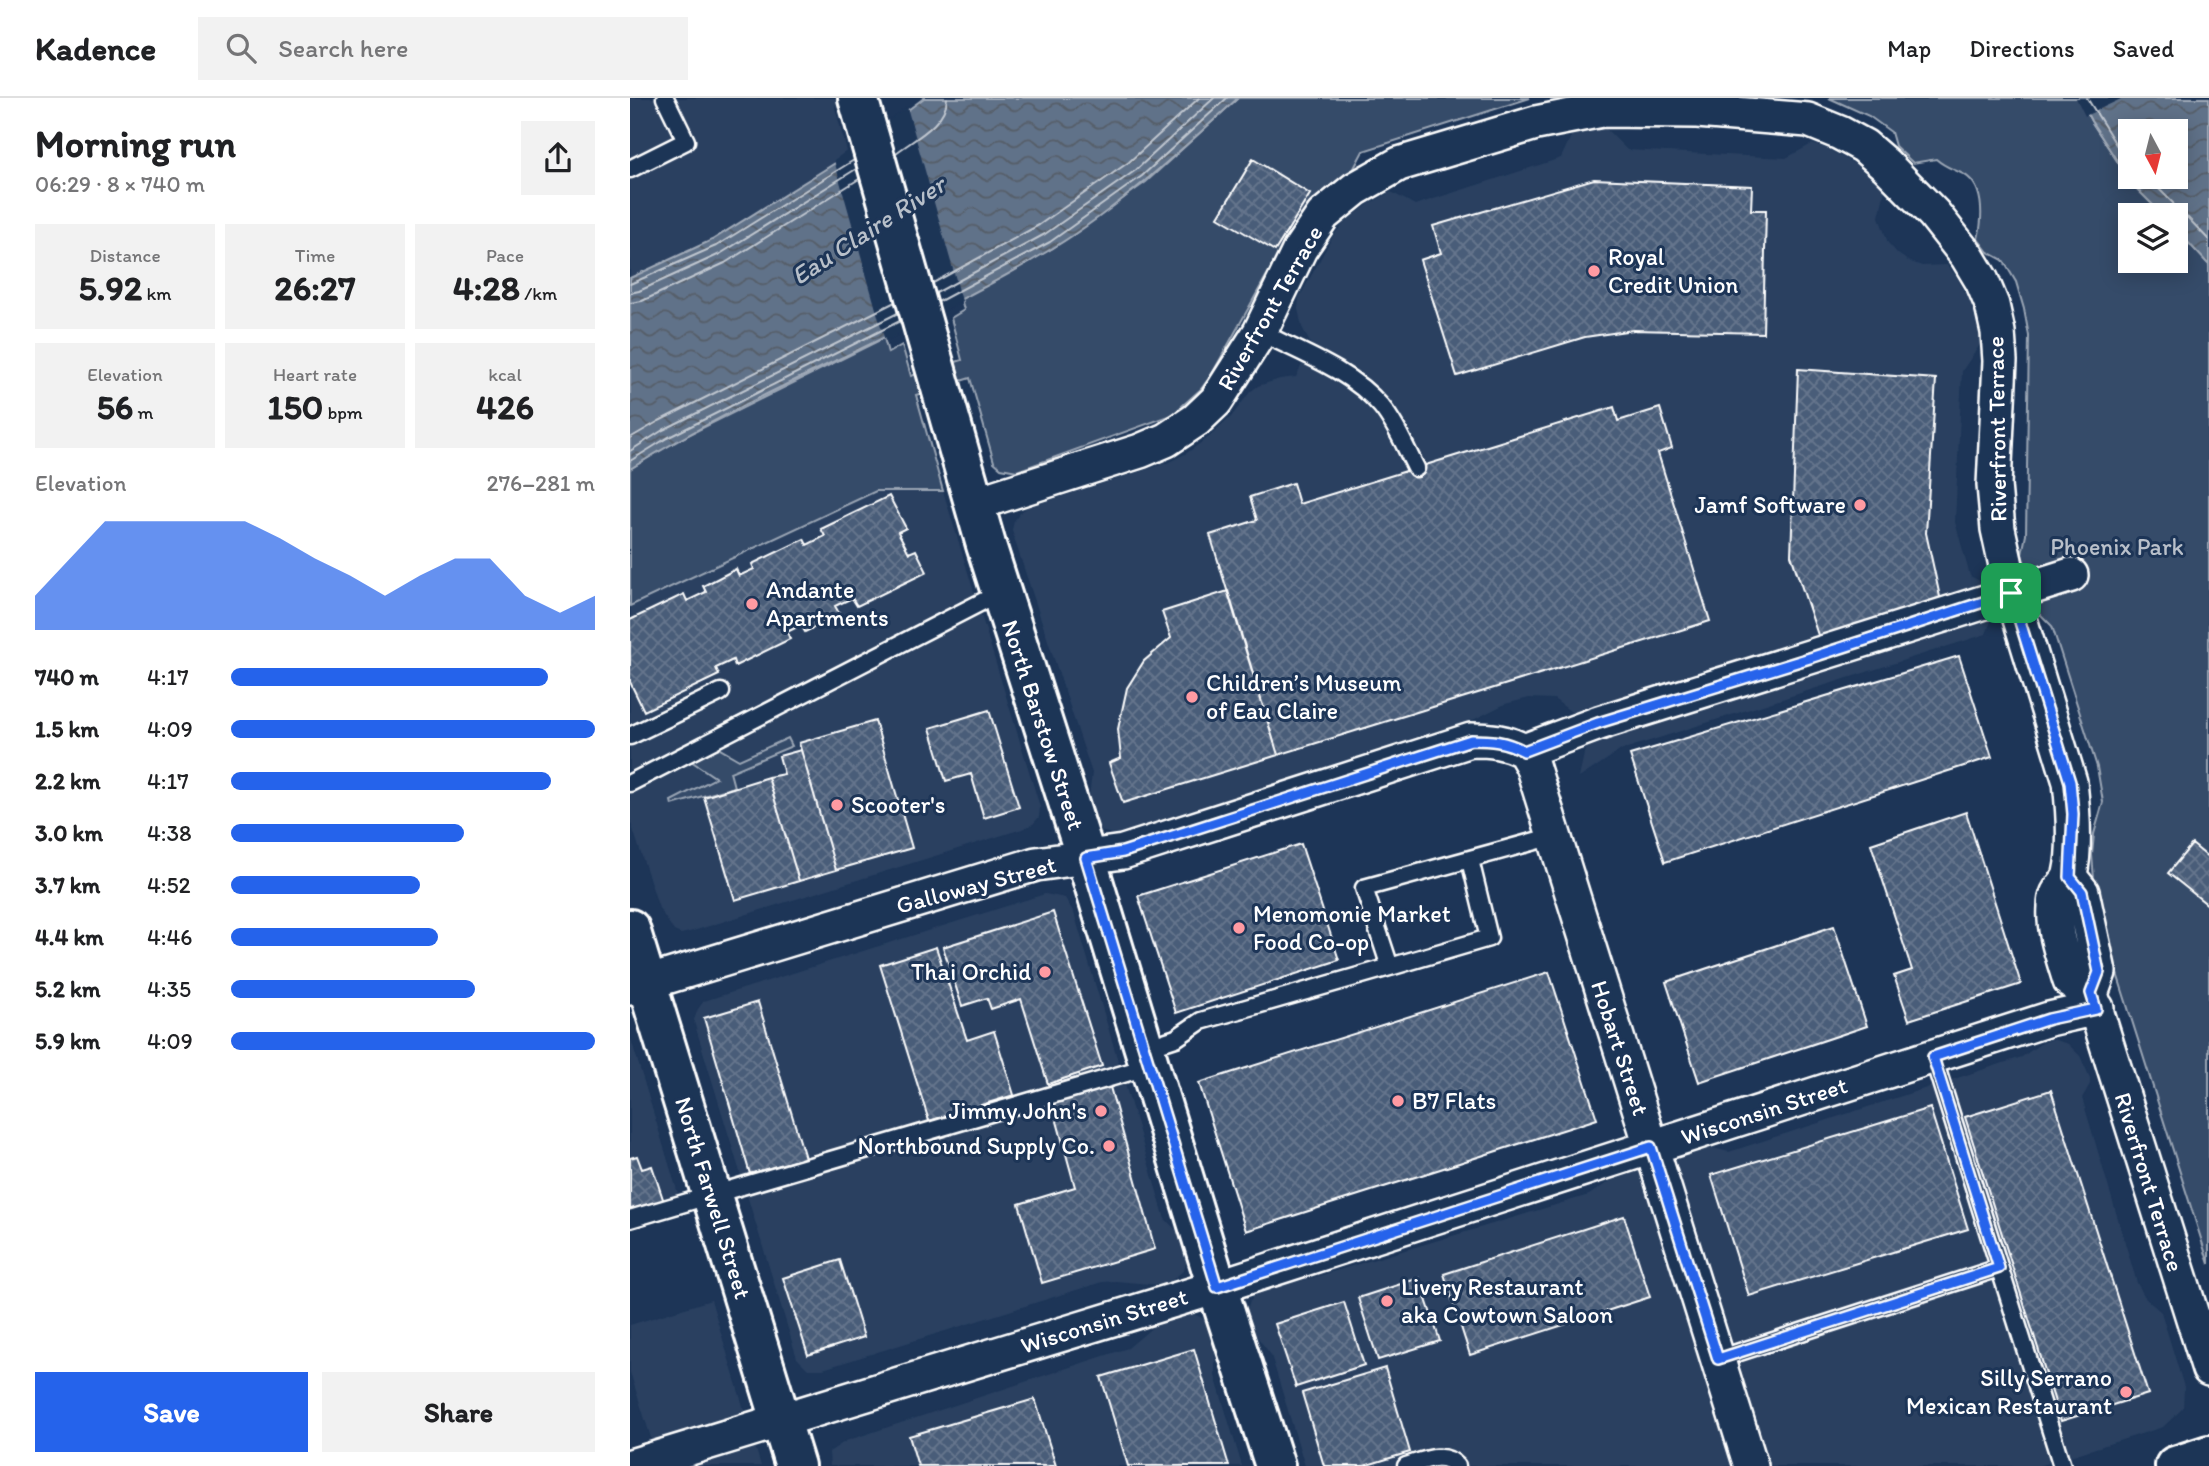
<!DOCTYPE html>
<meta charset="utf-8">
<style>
:root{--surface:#fff;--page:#f2f2f2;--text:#202124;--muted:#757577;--line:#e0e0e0;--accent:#2563eb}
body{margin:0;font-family:Itim,sans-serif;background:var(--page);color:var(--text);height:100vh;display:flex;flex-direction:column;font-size:26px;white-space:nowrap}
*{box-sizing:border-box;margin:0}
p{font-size:23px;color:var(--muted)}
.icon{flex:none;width:38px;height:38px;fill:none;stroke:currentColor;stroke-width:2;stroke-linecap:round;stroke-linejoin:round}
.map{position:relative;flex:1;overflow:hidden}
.sheet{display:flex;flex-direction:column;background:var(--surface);width:630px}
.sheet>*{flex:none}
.needle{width:46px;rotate:173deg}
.fabs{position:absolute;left:1488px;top:21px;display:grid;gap:14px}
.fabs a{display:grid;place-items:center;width:70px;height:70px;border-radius:0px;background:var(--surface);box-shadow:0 4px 18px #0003;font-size:35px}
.pin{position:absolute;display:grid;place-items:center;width:60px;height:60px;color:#fff;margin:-30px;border-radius:14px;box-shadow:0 4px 10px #0006}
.round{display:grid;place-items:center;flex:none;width:74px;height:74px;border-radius:0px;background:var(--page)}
.headline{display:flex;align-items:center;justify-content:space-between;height:119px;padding:0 35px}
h1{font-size:38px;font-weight:800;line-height:52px}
.figures{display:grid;grid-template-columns:repeat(3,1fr);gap:10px;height:119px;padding:7px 35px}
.figures div{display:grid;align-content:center;border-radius:0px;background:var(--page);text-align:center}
.figures b{font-size:35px;font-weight:800}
.figures small{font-size:19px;font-weight:400}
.figures p{font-size:19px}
.chart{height:196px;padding:14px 35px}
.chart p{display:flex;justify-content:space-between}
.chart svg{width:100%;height:126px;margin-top:7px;fill:var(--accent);opacity:.7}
.button{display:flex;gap:14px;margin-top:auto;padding:14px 35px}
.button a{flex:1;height:80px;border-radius:0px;background:var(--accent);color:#fff;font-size:28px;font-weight:800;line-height:80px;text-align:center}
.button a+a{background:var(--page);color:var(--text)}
ul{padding:0 35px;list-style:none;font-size:23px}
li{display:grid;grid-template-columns:112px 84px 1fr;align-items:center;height:52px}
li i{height:18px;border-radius:9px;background:var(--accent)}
header{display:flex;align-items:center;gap:42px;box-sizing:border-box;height:98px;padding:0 35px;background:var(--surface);border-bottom:2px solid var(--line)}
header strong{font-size:33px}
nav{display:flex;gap:38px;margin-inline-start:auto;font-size:24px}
.search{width:490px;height:63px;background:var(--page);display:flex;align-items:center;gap:18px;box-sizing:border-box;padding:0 24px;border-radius:0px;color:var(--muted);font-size:26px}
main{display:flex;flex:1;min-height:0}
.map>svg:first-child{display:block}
</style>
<header>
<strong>Kadence</strong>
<div class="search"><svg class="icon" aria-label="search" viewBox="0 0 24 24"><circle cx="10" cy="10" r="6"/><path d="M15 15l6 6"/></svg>Search here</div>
<nav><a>Map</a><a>Directions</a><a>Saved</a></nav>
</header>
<main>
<section class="sheet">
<div class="headline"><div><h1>Morning run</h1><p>06:29 · 8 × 740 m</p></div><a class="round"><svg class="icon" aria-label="share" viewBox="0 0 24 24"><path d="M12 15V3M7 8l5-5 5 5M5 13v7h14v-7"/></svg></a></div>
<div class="figures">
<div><p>Distance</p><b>5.92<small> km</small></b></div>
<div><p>Time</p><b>26:27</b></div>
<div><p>Pace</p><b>4:28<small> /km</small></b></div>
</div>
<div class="figures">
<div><p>Elevation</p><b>56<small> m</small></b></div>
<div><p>Heart rate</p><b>150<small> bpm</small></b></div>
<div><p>kcal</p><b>426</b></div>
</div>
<div class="chart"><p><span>Elevation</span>276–281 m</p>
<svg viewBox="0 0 160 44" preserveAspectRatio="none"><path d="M0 44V32L10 19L20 6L30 6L40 6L50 6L60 6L70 12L80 19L90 25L100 32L110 25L120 19L130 19L140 32L150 38L160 32V44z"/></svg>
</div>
<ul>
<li><b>740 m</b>4:17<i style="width:87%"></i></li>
<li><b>1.5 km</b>4:09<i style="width:100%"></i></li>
<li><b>2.2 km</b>4:17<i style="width:88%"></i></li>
<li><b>3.0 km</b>4:38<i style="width:64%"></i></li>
<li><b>3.7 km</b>4:52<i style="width:52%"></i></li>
<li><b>4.4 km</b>4:46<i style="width:57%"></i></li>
<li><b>5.2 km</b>4:35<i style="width:67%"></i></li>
<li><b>5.9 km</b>4:09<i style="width:100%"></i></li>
</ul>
<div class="button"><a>Save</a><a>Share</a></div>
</section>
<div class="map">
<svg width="1579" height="1368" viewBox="0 0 1579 1368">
<defs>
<pattern id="water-waves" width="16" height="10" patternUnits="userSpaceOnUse" patternTransform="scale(1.75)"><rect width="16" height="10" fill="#617289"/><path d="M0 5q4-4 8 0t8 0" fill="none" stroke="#555d67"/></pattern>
<pattern id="building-cross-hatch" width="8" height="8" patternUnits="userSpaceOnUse" patternTransform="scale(1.75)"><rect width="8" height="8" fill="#4a5d79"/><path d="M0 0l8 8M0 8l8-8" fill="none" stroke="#65758d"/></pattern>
</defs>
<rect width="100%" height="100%" fill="#1d3557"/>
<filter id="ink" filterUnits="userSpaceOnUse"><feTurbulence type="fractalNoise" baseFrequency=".0143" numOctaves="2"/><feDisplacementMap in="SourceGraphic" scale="14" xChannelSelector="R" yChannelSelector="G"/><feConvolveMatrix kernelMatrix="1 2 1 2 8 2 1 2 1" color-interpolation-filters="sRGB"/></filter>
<g filter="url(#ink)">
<path fill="#2a4161" d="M0,0H207L205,10L218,57L82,142L0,180Z
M975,30L997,52L1156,60L1182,46L1196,50L1225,66L1255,92L1249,119L1258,145L1268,156L1278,163L1292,168L1317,167L1326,178L1342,207L1351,245L1332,273L1325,424L1340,478L1360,488L1366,510L1356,536L991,652L949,680L956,646L948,619L924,601L899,600L875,606L819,634L497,736H483L470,733L464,723L459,700L462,675L386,446L382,432L384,423L391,414L398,409L537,365L557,355L579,339L601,319L620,294L628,288L650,281L666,279L681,247L672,229L668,211L669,200L703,138L715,124L739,106L761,94L785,107L931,60L943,34Z
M246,393H313L410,709L409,719L403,726L392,731L63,833L51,836L44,833L29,810L0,722V508Z
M415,796L435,800L444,815L535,1121L548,1134L555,1147L557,1162L554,1172L541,1183L531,1187L486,1183L472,1184L193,1271H178L167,1260L65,927L64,922L68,911L74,903Z
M0,938L49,1099L0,1115Z
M1422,941L1438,946L1450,958L1460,980V986L1452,1000L1507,1185L1516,1201L1531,1214L1554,1289L1553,1310L1533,1329L1408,1368H675L641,1257L619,1228L616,1215L620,1202L630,1193L640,1189L682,1180L959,1097L985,1080L1071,1052L1083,1050L1099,1054L1392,959L1410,946Z
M81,1202L131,1368H30L0,1274V1227Z
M553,1214L563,1216L577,1222L585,1237V1278L612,1368H200L199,1354L216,1343L498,1250L537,1217Z"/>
<path fill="#364b69" stroke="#9aa5b4" stroke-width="2" d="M608,0H900L733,53L723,72L701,87L679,110L643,166L582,276L571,291L542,317L387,373L371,370L364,364L340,280L286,297L313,393H246L0,508V371L40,346L254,240L258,255L272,247L281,278L332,262L321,220L334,212L331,200L423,150L516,84Z
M1199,0H1449L1461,23L1503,87L1533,117H1500V163H1545V130L1579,167V1166L1472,828L1466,805L1462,757L1464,736L1473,704L1467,669L1422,528L1409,515L1392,456L1396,437L1399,238L1394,211L1386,184L1373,162L1358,154L1348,141C1353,120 1355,85 1331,75C1321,70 1315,69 1306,61L1283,65L1265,48L1261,34L1239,18Z
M158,640L162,648L100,674L104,689L42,707L41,703L86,680L61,663L88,650L109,662Z"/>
<path fill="url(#water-waves)" stroke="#a0aab8" stroke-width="2" fill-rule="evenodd" d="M294,0H608C549,54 491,108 423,150C287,233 134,287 0,371V180L82,142L218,57Z
M1449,0H1579V167L1545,130V117H1533L1503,87L1461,23ZM1500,33H1545V79H1500Z"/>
<path fill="#1d3557" d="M1446,0H1493L1455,18Z
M277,9L332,203L255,243L204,62Z"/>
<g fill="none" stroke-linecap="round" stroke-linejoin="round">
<path stroke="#c0c7d0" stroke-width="2" d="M1457,0L1500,69
M266,55C284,41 316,26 317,0
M1517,79L1543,105L1547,116L1558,120L1579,142
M303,185L409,127L499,64L569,0
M0,186L86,148L224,62
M0,195L9,193L90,156L226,71
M306,195L415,136L506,72L584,0
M308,204L420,144L512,78L597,0
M0,205L12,203L95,165L229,81
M0,340L29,323L265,204
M0,353L33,332L268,215
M0,363L37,340L270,223"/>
</g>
<path fill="url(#building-cross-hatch)" stroke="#fff" stroke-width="2" d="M623,61L680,96L645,153L588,119Z
M964,81L1122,88L1121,112H1136L1133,235L1003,232L955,239L827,278L790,162L811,155L803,128Z
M1168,271L1306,281L1296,435L1312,508L1191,546L1161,457Z
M984,309L988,323L1030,310L1042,350L1028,355L1080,523L648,657L580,437L627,422L620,399L663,385L669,406Z
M259,398L276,430L268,434L279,455L286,452L297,474L227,508L222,500L205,508L210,517L175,534L171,527L157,534L160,541L105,568L103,562L86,570L89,577L14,613L0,584V522L54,496L57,503L76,494L73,488L106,471L109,478L124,471L122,466L174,441L177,447L195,438L191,431Z
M598,493L648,657L493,705L479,665L491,660L488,631L497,590L514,563L541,540L532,514Z
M1329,558L1362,659L1035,764L1000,657Z
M359,612L389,709L354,720L341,676L316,683L300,630Z
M245,623L282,750L206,772L169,645Z
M171,652L206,772L169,783L138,679L154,676L149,658Z
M138,679L169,783L105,802L74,699Z
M1336,714L1391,886L1279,922L1264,878L1282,872L1241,746Z
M671,746L709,862L546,915L508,798Z
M1562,746L1579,760V808L1538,775Z
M423,814L472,968L418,986L391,901L361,911L357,900L332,908L313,849Z
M1204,828L1237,928L1069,984L1036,884Z
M306,849L337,942L364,933L384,997L299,1023L250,867Z
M919,874L967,1021L616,1133L569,985Z
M128,904L175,1060L120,1076L74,920Z
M480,989L525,1151L412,1185L389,1106L445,1089L422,1005Z
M1421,992L1518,1296L1431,1323L1335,1019Z
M1300,1010L1338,1131L1119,1198L1081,1077Z
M7,1058L12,1071L22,1068L34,1104L0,1115V1060Z
M994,1118L1020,1199L840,1257L814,1176Z
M210,1162L234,1239L178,1257L153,1180Z
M789,1180L810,1243L748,1262L728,1200Z
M714,1204L734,1267L666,1289L645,1226Z
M564,1251L599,1368H498L471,1279Z
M755,1270L780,1354L734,1368H694L672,1295Z
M405,1301L426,1368H288L279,1338Z"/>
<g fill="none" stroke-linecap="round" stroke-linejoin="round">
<g stroke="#fff" stroke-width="21">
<path id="lane" d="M0,71L56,43L35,0
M630,234C672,255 720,272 751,308C766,326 775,349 786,370
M0,638L91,594
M0,685L371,494
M840,762L859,840L760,869L734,790L924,738
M515,950L546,940L571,923L760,869
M1303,959L1432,1368
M0,1121L520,968
M1088,1261L1369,1170
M776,1368C793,1363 813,1352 827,1368"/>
</g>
<g stroke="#fff" stroke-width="38">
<path id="street" d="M344,406L510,353L536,342L566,322L586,303L630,234L670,151L693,117L725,91L769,66L906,25L972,12L1067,13L1178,22L1210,35L1234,48L1256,67L1304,116L1337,158L1352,183L1362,207L1368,234L1370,263L1364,387L1368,431L1382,495L1440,684C1443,711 1446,750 1440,776C1437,789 1425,789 1425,809C1423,834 1433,859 1440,883L1461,896
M894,653L902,667L1121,1368
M894,653L969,625L1441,477
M1440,779L1452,794L1469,874L1461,896L1579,1271
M0,890L406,766L493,754L841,642C861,642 875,643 894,653
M1,1368L587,1189L1419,921L1467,910"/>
</g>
<g stroke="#fff" stroke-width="44">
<path id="secondary" d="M228,0L356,447L456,760L587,1189L645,1368
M0,831L165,1368
M1545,1368L1579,1357"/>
</g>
<use href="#lane" stroke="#1d3557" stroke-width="16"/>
<use href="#street" stroke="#1d3557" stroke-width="33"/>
<use href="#secondary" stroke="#1d3557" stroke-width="38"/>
</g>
</g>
<g fill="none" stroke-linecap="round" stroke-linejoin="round" filter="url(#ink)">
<g stroke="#fff" stroke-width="14">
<path id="route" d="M1381,495L1440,684L1443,716L1440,779L1452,794L1469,874L1461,895L1466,911L1419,921L1303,959L1369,1170L1088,1261L1021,1049L587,1189L456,760L493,754L841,642C861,642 875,643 894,653L968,625L1183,559Z"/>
</g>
<use href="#route" stroke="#2563eb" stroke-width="9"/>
</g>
<g fill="#ff9aa2" stroke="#1d3557" stroke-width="2.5">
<circle cx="964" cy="173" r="7"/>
<circle cx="1230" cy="407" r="7"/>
<circle cx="122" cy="506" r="7"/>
<circle cx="562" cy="599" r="7"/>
<circle cx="207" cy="707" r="7"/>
<circle cx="609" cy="830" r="7"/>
<circle cx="415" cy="874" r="7"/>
<circle cx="768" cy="1003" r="7"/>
<circle cx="471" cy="1013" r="7"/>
<circle cx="479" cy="1048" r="7"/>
<circle cx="757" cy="1203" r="7"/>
<circle cx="1496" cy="1294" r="7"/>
</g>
<g text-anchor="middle" stroke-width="6" stroke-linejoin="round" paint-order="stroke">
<g font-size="24" fill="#fff" stroke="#1d3557" text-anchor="start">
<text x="978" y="167">Royal<tspan x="978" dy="28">Credit Union</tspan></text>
<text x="1216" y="415" text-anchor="end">Jamf Software</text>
<text x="136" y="500">Andante<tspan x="136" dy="28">Apartments</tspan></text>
<text x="576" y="593">Children’s Museum<tspan x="576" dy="28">of Eau Claire</tspan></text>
<text x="221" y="715">Scooter's</text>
<text x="623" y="824">Menomonie Market<tspan x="623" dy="28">Food Co-op</tspan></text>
<text x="401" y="882" text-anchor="end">Thai Orchid</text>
<text x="782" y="1011">B7 Flats</text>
<text x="457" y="1021" text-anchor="end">Jimmy John's</text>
<text x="465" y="1056" text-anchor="end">Northbound Supply Co.</text>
<text x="771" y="1197">Livery Restaurant<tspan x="771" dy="28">aka Cowtown Saloon</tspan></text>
<text x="1482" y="1288" text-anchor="end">Silly Serrano<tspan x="1482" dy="28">Mexican Restaurant</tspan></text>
</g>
<g font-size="24" fill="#fff" stroke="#1d3557">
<text transform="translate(640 210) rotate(-60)" y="8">Riverfront Terrace</text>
<text transform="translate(1367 331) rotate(-91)" y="8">Riverfront Terrace</text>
<text transform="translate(413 627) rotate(72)" y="8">North Barstow Street</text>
<text transform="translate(346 787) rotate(-15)" y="8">Galloway Street</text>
<text transform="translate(990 950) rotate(72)" y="8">Hobart Street</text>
<text transform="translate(1134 1013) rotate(-18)" y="8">Wisconsin Street</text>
<text transform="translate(1519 1084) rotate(73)" y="8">Riverfront Terrace</text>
<text transform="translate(83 1100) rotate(73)" y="8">North Farwell Street</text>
<text transform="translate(474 1223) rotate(-17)" y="8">Wisconsin Street</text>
</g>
<g font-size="24" fill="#b9c0ca" stroke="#1d3557">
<text x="1487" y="457">Phoenix Park</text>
</g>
<g font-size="26" font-style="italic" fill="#b8c0ca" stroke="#1d3557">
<text transform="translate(238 132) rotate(-33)" y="9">Eau Claire River</text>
</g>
</g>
</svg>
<div class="fabs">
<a><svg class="needle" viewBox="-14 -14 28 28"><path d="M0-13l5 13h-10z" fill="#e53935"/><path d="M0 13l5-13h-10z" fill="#757577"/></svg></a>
<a><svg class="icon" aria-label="layers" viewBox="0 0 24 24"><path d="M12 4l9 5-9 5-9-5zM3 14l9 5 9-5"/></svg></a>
</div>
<div class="pin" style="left:1381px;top:495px;background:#1e9e55"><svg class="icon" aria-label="arrive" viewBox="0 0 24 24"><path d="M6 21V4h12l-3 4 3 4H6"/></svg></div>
</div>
</main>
